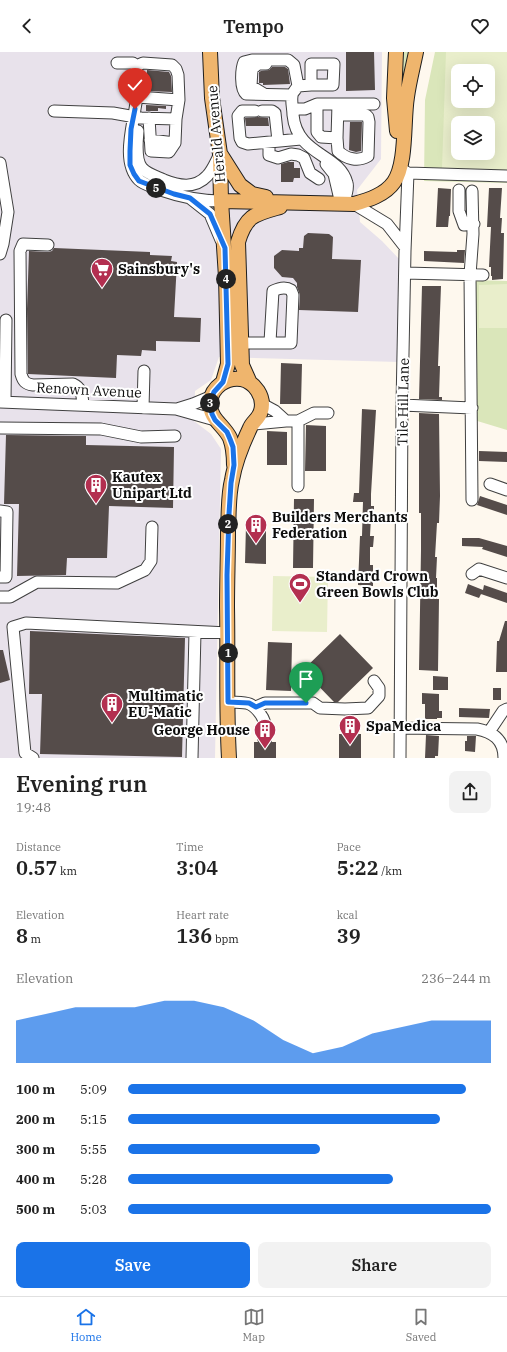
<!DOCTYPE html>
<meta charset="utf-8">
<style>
:root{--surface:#fff;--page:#f2f2f2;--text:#222;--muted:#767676;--line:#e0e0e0;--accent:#1a73e8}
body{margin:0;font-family:"IBM Plex Serif",serif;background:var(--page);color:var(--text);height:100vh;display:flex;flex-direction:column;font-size:15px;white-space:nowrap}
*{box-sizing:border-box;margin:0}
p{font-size:13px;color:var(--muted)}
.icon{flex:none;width:22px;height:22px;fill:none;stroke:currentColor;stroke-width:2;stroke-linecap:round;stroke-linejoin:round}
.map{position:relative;height:706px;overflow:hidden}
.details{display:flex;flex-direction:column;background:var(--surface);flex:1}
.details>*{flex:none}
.fabs{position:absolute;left:451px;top:12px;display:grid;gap:8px}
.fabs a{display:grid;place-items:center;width:44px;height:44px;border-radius:8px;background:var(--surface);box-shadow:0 4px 16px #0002;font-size:20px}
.pin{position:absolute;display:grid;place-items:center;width:34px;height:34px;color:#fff;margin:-41px -17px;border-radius:50% 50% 50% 0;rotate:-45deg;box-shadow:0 0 4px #0007}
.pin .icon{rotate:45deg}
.km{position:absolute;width:20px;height:20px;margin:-10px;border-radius:50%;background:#222;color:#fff;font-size:11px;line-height:20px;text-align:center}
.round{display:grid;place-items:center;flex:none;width:42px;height:42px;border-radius:8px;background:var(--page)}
.summary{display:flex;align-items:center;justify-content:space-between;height:68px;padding:0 16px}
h1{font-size:22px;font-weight:600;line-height:30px}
.stats{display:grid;grid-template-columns:repeat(3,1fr);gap:6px;height:68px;padding:4px 16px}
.stats div{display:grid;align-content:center}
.stats b{font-size:20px;font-weight:600}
.stats small{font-size:11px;font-weight:400}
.stats p{font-size:11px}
.chart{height:112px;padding:8px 16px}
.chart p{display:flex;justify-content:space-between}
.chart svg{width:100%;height:72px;margin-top:4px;fill:var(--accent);opacity:.7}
.action{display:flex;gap:8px;margin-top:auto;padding:8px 16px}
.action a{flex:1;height:46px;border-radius:8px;background:var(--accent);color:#fff;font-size:16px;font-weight:600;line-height:46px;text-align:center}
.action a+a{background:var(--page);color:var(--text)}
ul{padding:0 16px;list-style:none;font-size:13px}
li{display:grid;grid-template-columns:64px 48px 1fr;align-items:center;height:30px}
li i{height:10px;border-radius:5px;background:var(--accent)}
header{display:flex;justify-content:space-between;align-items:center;height:52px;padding:0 16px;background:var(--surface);font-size:18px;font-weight:600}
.menu{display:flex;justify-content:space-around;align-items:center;height:56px;border-top:1px solid var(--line);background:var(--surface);font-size:11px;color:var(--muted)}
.menu a{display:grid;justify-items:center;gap:2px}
.menu .selected{color:var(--accent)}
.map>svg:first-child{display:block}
</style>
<header><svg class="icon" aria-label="back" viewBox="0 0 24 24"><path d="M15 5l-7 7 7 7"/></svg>Tempo<svg class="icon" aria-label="heart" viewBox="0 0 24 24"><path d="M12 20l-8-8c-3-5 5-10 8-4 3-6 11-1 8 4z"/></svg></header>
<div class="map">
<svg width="507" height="706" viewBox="0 0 507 706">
<rect width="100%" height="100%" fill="#fef8ee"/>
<path fill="#e8e2eb" d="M0,0H382L381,107L357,138L360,170L382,189L400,208L399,310L219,305L211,328L195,339L194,369L211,382L221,397L215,706H0Z"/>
<path fill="#dae6ba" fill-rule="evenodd" d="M401,0H410L399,54Z
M435,0H507V131L424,129L425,48ZM458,19H488V49H458ZM458,71H488V101H458Z
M474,228L507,229V378L474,368Z"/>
<path fill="#e9eecb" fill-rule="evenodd" d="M446,0H507V118L442,116ZM458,19H488V49H458ZM458,71H488V101H458Z
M507,232V276H479V233Z
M273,524L328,525L327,580L272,579Z"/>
<path fill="#554c4a" d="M346,0H374L375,38L346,39Z
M272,15H285L288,17L290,32L263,33V31H259V20L261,19L269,18Z
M147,18L169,20L171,24L172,40L147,39Z
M146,53L166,54V57L158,56V59H146Z
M258,65L268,66L269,74H246L245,66Z
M350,70H362L361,99L356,100L349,98Z
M288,110H294V116H300V126H294L293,130H281V112Z
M438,136L451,137L450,164H449L448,175H436Z
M489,136H502L500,166H502L501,181H504L503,227L492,228V224H491V215H489L491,175H487Z
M308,181L329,182L333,185L332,207L361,208L358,260L299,258L300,243L297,235V231L293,226L282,225L274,216V204L282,198L299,199V196H303L304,184Z
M54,196L150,200V203L172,204L171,209L177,210L174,265L201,266L200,290L156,289V299L142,298L141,304L117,303L116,326L28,322L27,257L29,199L48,200L52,199Z
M457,198H465L464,211L424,209V199L457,200Z
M422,234H441L438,314H440L439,345H442V348L419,347Z
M281,311L302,312L301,352H280Z
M362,357L376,358L371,442V454H374V465H371L370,484H374L373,495H370V513H373V534L358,533L360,484H362L363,450H353L354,441H359Z
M419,361L439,362L440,444L439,471H437L435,505H437L436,526H437V547H439L438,619L419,618L421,498V461H419Z
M306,373L326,374V419H305Z
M267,379L287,380V413H267Z
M6,383L86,384V393L174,395L173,456L109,454L107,506H67L66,523L17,524L19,452H4Z
M479,399L507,400V410L479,409Z
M480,444L507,453V463L477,453Z
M294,447H314L313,516H293Z
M246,473L266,474V512L245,511Z
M462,486H479L507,494V505L482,497L483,495L462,494Z
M468,532L483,538L484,533L507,541V551L481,542L482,540L479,546L465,541Z
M505,569H507V620H496L497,589H499Z
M30,579L185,586L182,705L40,702L42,642H29Z
M340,582L373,616L338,650H334L303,618Z
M268,590L292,591L291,639L266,638Z
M0,598H3L10,628L0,631Z
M433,624L448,625V638H433Z
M493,636H501V648H493Z
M422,641L439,642V659H442V666H437V667H425V652H422Z
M459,656L490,657L489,666L459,665Z
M339,682H361V706H339Z
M426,683L439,684L438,704H435V706H425Z
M467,684H476L475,700L465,699V689H467Z
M264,686L271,687L272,690H276V706H254V690H258L257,687Z"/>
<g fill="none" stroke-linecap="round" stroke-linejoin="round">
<g stroke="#404040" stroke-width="13">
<path id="minor" d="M117,11H133L136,14C138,28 138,44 135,57C132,77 122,111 139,128C144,133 154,135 161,138C181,145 200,149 221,149
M136,14L143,11L172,13L176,17L178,23L179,48L176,67L175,91L169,100L151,99L149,66
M311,33H333L334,12H311V33L298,34C296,37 292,41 292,44C291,50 293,57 293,63C297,104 339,101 347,131C349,137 345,146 343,152
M264,42L251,34L252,17L258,12H266
M292,43L246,42C240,37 241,17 244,10L252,8H288L294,13L298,34
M137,45L179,48
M338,52H374
M293,57H305L317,52H338L337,86L321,85L317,80V52
M54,59L113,61L141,66L176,67
M255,59H242L238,64L240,86L242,90L248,92L301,87
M262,59H272L275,61L278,89
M138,79C137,90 135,108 142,116C147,122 158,125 164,128C179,134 195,137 207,124C213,118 216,109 220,102
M337,86L338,99C346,107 358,110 368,104L369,70L368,65L366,63H338
M150,88L175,91
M269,91V103L278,106L291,102L298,103L304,106L310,121L319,127
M0,111L8,160L3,192L0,202
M326,112L334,122L341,152
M403,118L408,121L507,124
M459,138V159L464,173L474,172
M472,139L473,182L470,223L472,448
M191,147L210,162L221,188
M354,152L387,172L405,195
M48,193L23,192L20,199L21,322C23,329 25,332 33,333L73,332C82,336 82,343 83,352
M405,221L483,223
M241,291H291L293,243L291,238C285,234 279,236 273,239L270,290
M0,350L176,357L215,368
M5,350L6,268
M262,352L275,359L286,369
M402,353L472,356
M143,356L144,319
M177,357L193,352L212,344
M254,372L286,369H298L314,361H328
M0,376L101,377L141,385L175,384
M490,432L507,438
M298,434V369
M0,459L7,460L6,525H0
M472,522L479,517L507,526
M0,545H10L37,530L117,531L145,518L151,509L152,475
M228,650C245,651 251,648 261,663C264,667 265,670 265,675
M256,655L265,651H313L320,656L345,657L368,656L379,644V636L374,629
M399,676L477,677C493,680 504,688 504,706
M489,680L503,659L507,657
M33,706L25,701L13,575L26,571L228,581
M192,706L195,580
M400,706L402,353L405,199L408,121"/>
</g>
<g stroke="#1e1e1e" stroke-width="16">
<path id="major" d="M210,0L212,46L220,102L221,149L226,225L228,312L223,330
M396,0L394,46L397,79
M221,103L240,133L252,142L266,145
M221,149L354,152C368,148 385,143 394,130C407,111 403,69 407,45C409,30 413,15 416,0
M250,331L242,313L238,190C246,163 255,162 280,155
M229,706C226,656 228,605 227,555C227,529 228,504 228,479C229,462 228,444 232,428C235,410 242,393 250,376C252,370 259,367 261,359C265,345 255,330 241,327C226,325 212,335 210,350C209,367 224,373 230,386C233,394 234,403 234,413"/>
</g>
<use href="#minor" stroke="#fff" stroke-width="11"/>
<use href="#major" stroke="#efb56d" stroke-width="14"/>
</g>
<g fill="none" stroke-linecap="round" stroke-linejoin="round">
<g stroke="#fff" stroke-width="8">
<path id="route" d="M135,57L131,77L130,99V113L134,122L139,129L174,142L190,146L210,162L225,196L228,312L223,330L214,340L210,350L212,362L215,368L227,380L230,387L233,395L234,413L231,431L229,462L227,523L228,650L249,651L256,655L265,651H306"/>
</g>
<use href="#route" stroke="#1a73e8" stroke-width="5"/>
</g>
<defs>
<g id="supermarket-pin" transform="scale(1.15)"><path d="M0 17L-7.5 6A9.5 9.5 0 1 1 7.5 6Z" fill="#b32f50" stroke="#fff"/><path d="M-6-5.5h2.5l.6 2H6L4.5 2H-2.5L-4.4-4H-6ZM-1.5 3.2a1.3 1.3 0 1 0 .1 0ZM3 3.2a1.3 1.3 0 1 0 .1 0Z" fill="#fff"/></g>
<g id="building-pin" transform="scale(1.15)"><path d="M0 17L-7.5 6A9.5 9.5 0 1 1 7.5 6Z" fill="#b32f50" stroke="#fff"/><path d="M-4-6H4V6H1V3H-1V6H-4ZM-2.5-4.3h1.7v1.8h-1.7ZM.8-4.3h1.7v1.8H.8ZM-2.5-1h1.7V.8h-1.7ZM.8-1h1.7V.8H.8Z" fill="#fff"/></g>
<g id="stadium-pin" transform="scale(1.15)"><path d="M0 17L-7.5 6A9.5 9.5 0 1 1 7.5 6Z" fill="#b32f50" stroke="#fff"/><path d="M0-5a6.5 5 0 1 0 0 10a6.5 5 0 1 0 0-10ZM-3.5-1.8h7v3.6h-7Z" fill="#fff"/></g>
</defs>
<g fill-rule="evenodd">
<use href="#supermarket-pin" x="102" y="217"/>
<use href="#building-pin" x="96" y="433"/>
<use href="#building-pin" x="256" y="473"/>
<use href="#stadium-pin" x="300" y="532"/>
<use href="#building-pin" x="112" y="652"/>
<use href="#building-pin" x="350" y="674"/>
<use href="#building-pin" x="265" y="678"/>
</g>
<g text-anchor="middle" stroke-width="4" stroke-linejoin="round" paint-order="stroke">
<g font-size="14" fill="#0d0d0d" stroke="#fff">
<text transform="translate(216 82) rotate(-95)" y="5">Herald Avenue</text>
<text transform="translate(89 338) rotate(3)" y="5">Renown Avenue</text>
<text transform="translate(403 350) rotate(-89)" y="5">Tile Hill Lane</text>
</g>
<g font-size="14" font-weight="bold" fill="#0d0d0d" stroke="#fff" text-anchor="start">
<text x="118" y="222">Sainsbury's</text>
<text x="112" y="430">Kautex<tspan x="112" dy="16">Unipart Ltd</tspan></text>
<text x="272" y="470">Builders Merchants<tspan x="272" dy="16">Federation</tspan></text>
<text x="316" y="529">Standard Crown<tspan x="316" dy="16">Green Bowls Club</tspan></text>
<text x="128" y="649">Multimatic<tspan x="128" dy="16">EU-Matic</tspan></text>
<text x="366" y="679">SpaMedica</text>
<text x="250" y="683" text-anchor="end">George House</text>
</g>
</g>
</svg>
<div class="fabs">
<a><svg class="icon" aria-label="locate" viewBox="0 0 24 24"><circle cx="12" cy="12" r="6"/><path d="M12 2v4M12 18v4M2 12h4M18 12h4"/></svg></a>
<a><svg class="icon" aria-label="layers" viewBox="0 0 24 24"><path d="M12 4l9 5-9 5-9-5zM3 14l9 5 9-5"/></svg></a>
</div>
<div class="pin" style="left:306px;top:651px;background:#1e9e55"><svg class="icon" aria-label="arrive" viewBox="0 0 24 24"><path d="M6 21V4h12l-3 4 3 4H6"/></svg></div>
<div class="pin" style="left:135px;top:57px;background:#d93025"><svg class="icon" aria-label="check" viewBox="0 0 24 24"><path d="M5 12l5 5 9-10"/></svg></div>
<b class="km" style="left:228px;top:601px">1</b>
<b class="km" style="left:228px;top:472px">2</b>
<b class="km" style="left:210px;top:351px">3</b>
<b class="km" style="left:226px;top:227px">4</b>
<b class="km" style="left:156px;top:136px">5</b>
</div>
<section class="details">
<div class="summary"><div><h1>Evening run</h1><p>19:48</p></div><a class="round"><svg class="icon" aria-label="share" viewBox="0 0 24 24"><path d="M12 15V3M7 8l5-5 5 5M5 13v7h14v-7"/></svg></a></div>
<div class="stats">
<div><p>Distance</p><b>0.57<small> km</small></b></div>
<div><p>Time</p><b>3:04</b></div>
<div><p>Pace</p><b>5:22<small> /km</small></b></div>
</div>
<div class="stats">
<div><p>Elevation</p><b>8<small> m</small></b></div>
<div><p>Heart rate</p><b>136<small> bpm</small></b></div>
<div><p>kcal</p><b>39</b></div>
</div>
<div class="chart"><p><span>Elevation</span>236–244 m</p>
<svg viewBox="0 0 160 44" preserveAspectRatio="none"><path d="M0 44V18L10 14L20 10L30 10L40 10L50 6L60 6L70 10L80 18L90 30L100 38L110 34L120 26L130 22L140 18L150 18L160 18V44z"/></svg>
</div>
<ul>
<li><b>100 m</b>5:09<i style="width:93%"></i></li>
<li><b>200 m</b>5:15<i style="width:86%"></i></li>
<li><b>300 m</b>5:55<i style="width:53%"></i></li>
<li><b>400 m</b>5:28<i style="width:73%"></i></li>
<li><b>500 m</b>5:03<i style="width:100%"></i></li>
</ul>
<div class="action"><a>Save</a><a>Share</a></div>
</section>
<nav class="menu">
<a class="selected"><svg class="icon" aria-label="home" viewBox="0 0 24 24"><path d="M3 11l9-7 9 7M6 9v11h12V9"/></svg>Home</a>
<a><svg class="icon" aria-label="map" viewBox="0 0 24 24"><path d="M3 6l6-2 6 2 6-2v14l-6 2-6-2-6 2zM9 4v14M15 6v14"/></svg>Map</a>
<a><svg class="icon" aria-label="saved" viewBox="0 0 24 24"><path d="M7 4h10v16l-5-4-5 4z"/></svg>Saved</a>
</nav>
